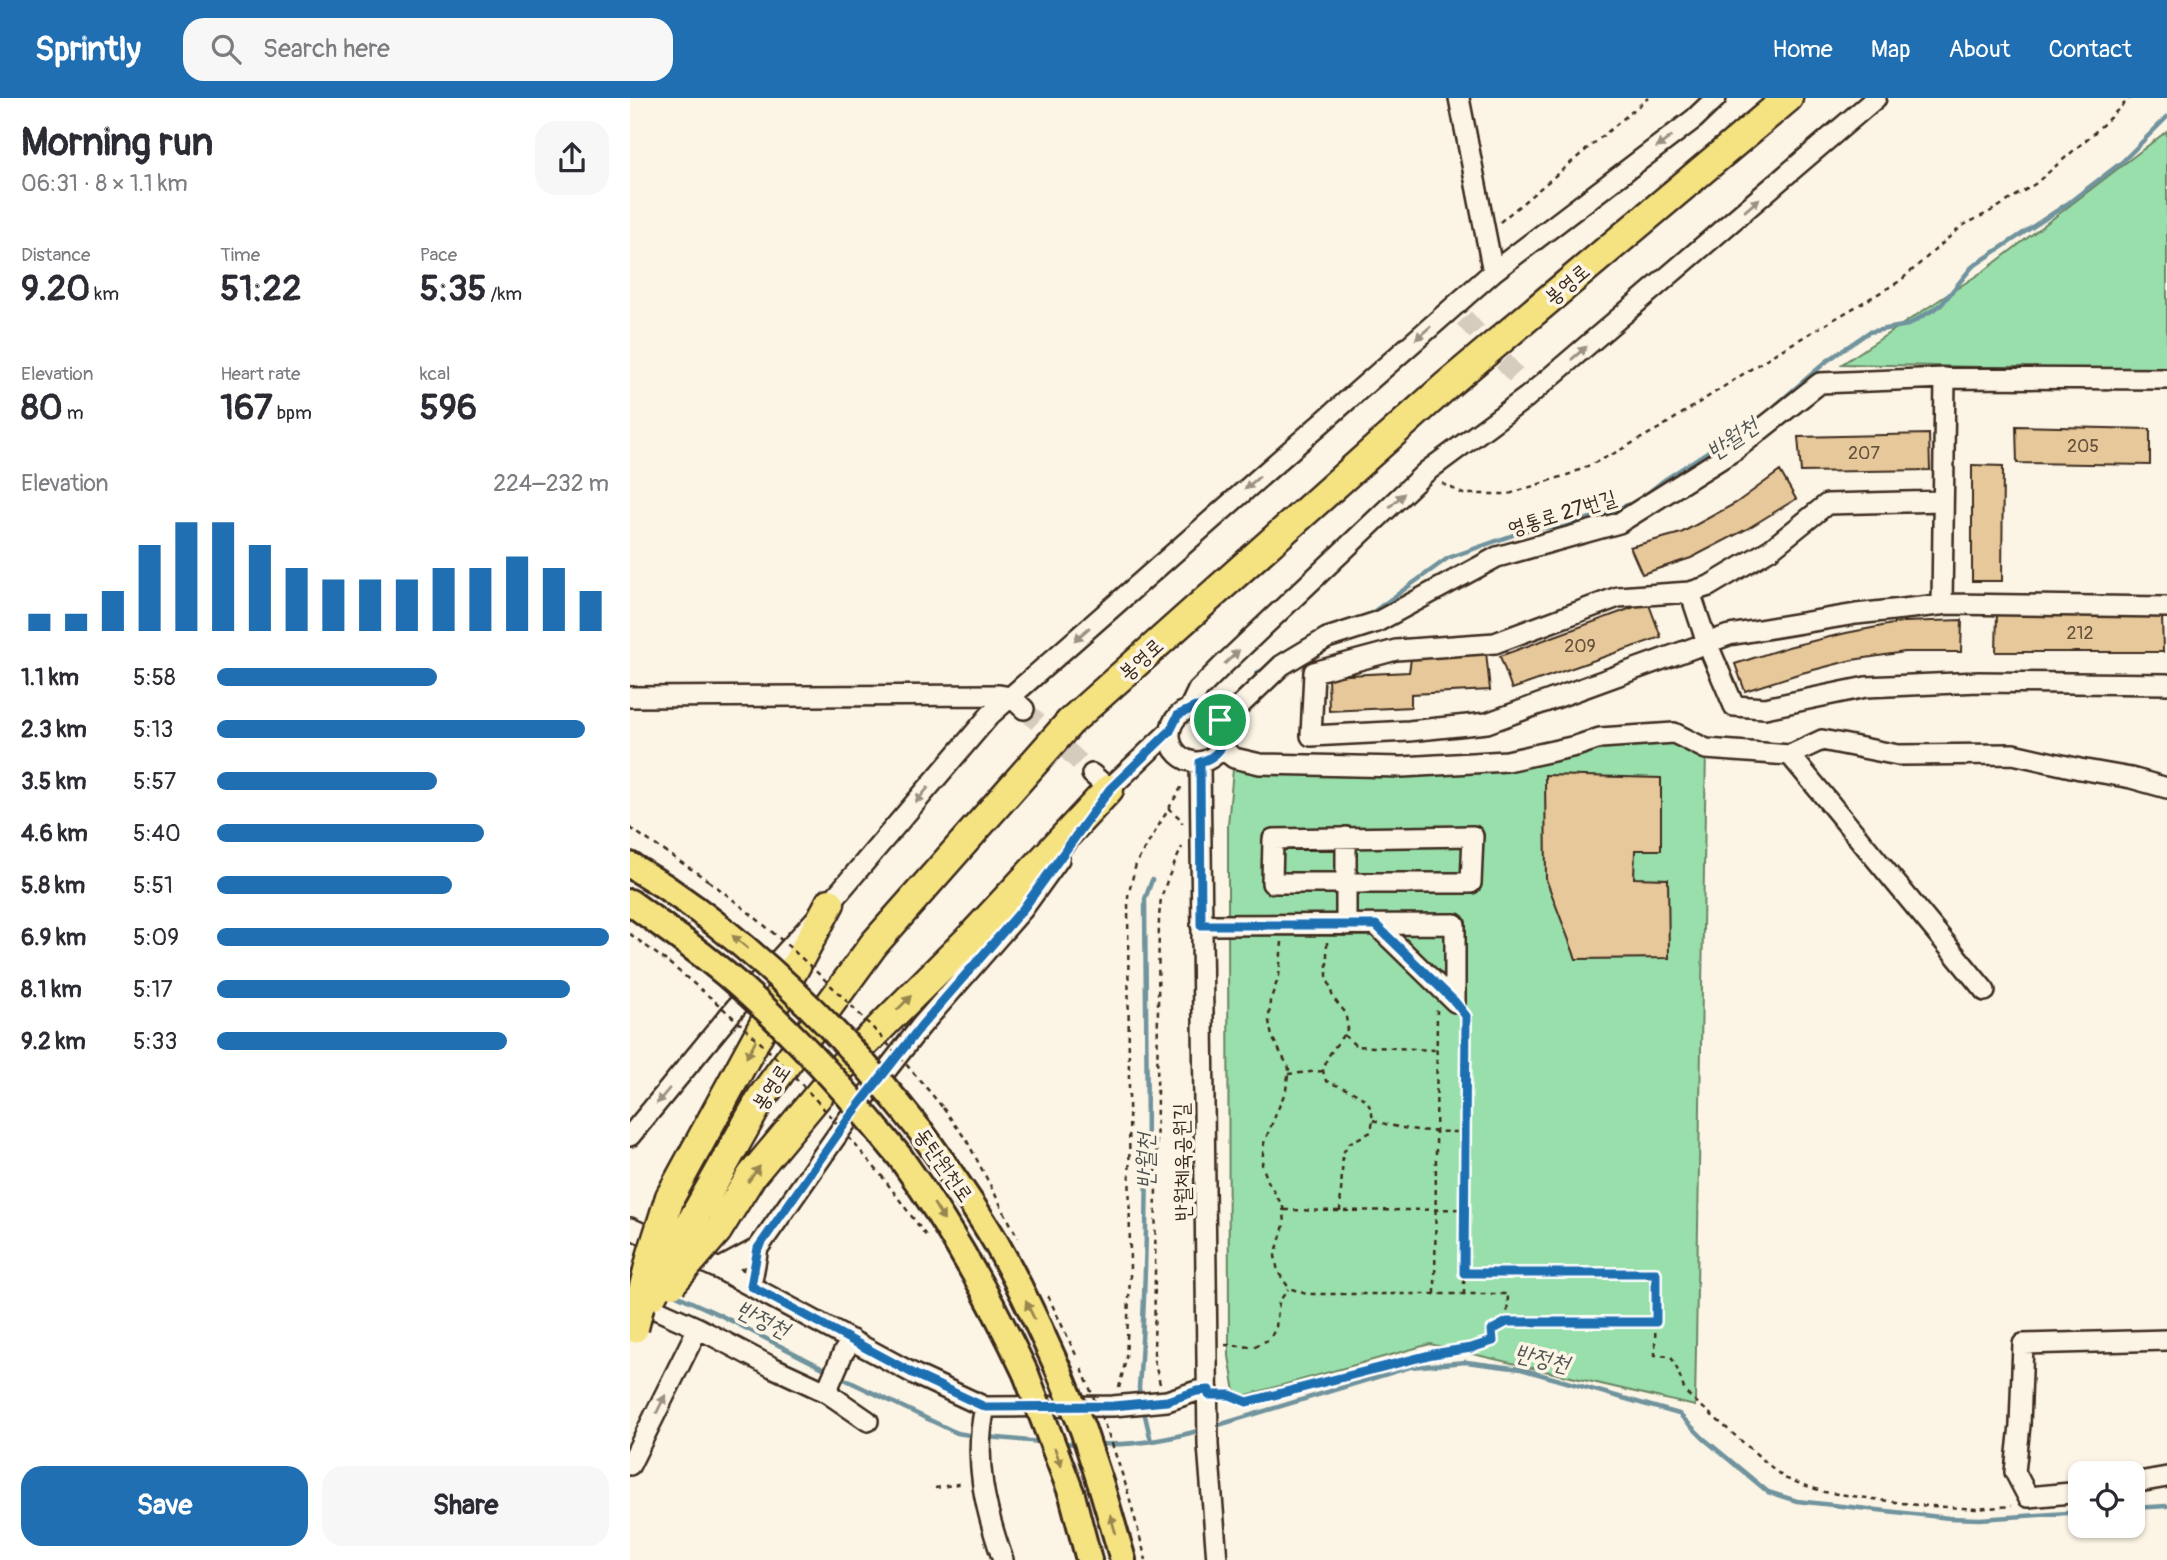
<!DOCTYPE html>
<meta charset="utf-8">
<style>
:root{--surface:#fff;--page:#f7f7f7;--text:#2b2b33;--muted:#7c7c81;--accent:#1f6fb2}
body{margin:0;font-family:Pangolin,"Poor Story",sans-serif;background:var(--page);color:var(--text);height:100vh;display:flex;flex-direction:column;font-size:26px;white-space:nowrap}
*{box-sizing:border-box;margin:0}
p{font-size:23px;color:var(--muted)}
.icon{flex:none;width:38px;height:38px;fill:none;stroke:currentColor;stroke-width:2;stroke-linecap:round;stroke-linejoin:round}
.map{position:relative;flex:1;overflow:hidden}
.panel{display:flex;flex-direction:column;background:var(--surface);width:630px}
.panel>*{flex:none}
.controls{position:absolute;left:1438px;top:1363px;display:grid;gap:14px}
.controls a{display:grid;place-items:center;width:77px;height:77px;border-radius:14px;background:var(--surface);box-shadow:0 2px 5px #0004;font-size:35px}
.pin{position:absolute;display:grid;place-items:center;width:60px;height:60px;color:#fff;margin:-30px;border:4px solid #fff;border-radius:50%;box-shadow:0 2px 7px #0007}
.round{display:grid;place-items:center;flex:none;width:74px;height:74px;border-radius:21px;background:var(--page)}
.summary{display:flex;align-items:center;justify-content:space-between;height:119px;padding:0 21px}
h1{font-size:38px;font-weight:800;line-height:52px}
.stats{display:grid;grid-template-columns:repeat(3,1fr);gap:10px;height:119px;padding:7px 21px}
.stats div{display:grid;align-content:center}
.stats b{font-size:35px;font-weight:800}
.stats small{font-size:19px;font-weight:400}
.stats p{font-size:19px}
.chart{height:196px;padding:14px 21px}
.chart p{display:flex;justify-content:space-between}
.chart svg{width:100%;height:126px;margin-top:7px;stroke:var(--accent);stroke-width:6}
.action{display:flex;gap:14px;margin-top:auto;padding:14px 21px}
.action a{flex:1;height:80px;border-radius:21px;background:var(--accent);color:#fff;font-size:28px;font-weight:800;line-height:80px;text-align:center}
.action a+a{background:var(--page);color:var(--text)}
ul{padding:0 21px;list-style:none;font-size:23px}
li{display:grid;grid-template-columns:112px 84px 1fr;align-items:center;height:52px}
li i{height:18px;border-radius:9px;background:var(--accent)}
header{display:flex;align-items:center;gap:42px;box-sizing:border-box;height:98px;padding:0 35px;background:var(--accent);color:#fff}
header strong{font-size:33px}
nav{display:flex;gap:38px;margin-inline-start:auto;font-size:24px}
.search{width:490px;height:63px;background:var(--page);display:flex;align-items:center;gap:18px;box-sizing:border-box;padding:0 24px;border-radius:21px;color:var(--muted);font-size:26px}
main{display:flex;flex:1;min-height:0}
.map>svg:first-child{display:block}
</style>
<header>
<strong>Sprintly</strong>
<div class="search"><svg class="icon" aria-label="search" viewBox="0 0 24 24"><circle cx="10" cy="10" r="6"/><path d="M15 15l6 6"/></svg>Search here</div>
<nav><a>Home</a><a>Map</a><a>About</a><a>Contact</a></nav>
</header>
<main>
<section class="panel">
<div class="summary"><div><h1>Morning run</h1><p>06:31 · 8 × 1.1 km</p></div><a class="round"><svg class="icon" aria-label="share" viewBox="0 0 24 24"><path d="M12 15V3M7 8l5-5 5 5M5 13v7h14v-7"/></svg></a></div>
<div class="stats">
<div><p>Distance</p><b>9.20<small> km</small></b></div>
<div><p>Time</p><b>51:22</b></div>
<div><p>Pace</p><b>5:35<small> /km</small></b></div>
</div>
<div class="stats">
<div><p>Elevation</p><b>80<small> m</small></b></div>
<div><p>Heart rate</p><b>167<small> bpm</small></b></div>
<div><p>kcal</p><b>596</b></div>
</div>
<div class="chart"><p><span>Elevation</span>224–232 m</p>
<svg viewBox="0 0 160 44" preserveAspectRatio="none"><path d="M5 44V38M15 44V38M25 44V30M35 44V14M45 44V6M55 44V6M65 44V14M75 44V22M85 44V26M95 44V26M105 44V26M115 44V22M125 44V22M135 44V18M145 44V22M155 44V30"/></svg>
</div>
<ul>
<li><b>1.1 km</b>5:58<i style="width:56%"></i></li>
<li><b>2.3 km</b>5:13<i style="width:94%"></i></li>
<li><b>3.5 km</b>5:57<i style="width:56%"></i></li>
<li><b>4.6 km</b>5:40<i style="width:68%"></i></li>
<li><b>5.8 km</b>5:51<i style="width:60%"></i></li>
<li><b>6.9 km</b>5:09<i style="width:100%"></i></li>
<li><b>8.1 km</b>5:17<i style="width:90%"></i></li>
<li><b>9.2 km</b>5:33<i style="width:74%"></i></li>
</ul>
<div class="action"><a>Save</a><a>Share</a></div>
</section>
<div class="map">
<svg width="1537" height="1462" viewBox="0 0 1537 1462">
<rect width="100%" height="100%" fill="#fcf5e5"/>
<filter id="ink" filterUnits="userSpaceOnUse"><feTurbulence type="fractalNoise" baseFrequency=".0143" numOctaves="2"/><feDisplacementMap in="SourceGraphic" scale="14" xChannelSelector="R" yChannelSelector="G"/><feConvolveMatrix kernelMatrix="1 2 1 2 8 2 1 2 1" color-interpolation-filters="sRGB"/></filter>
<g filter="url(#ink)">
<path fill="#99dfab" stroke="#6a8464" stroke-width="2" d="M1537,33V273L1212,266L1358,170Z
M1044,635L1076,651L1065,1308L800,1246L606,1300L599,1258L598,804V727L604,660L772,669Z"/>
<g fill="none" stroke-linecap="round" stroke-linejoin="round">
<path stroke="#6f939e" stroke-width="4.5" d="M1146,307L1197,263L1239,234L1278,227L1311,207L1342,169L1437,106L1492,64L1537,19
M1014,398L1033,383L1131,319
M736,519L818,460L903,430L934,429L1007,404
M623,584L628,574L636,571
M44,1196L90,1217L199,1273
M210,1279L327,1335L345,1338
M511,1301L509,1290C521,1127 516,964 515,801L522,782
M513,1309L521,1343
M582,1329L780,1269L836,1264L891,1271L1049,1316L1073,1340L1138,1394L1167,1403L1319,1420L1350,1421L1451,1414
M357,1339L411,1344
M431,1345L450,1346
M466,1346C503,1348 538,1342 574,1331
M1503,1410L1537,1408"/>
</g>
<path fill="#e7c89a" stroke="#3b2a1e" stroke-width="2" d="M1386,328L1520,331V367L1387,365Z
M1299,336L1300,372L1171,374L1168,339Z
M1342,367L1373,368L1372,483H1342Z
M1150,373L1166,401L1117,431L1061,460L1012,476L1000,449L1051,435L1106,405Z
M1018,504L1031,539L882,591L870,558Z
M1367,515L1532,517L1533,554H1366Z
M1332,522L1331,554H1275L1222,562L1168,576L1115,593L1105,566L1158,549L1216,535L1273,524Z
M856,554L860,592L781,596V609L699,613L698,578L779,574L781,561Z
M915,677L1031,680V752H1005L1004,780L1038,781L1039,860L946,861L916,781Z"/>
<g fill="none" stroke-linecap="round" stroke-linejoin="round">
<path stroke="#d5ccbd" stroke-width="19" stroke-dasharray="19 10" stroke-linecap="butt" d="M834,220L892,284
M394,611L462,676"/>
<g stroke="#3b2a1e" stroke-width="24">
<path id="minor" d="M829,0L863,174
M1313,403L1197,406L1141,451L1079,488L1060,494L1077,545L1104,608L1135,610L1236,589L1349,584L1537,586
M1060,494L988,499L865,545L766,552L684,574L681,638L779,633L857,625L1099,537L1226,516L1319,506L1537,509
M1312,506L1315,280L1537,281
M0,599L369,597L381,599L394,611
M540 637a27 27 0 1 1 54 0a27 27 0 1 1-54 0Z
M559,611L568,592L591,569L796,374L897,299L1246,0
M590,622L602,615L652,567L697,540L747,524L867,459L989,425L1105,352L1190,285L1315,280
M591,650L604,660L630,666L772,669L877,663L946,648L970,640L1044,635L1076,651L1160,657L1192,642L1268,657L1383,656L1450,671L1501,680L1537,690
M1160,657L1355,893
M570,664L578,1347L587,1462
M462,676L479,691
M474,699L479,691L540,633
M843,738L841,785H642L643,741Z
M716,739V827
M571,827L825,826V904L746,827
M0,1038L107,908L200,805L360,617L863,174L1064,21L1086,0
M0,1130L89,1171L286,1277L355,1309L483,1308L537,1303L567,1293L578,1292
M89,1171L128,1150
M121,1188L128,1150L219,1020L291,928L393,811L429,761
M1,1200L68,1230L142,1269L196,1294L238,1323
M196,1294L213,1255L222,1242
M355,1309C343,1362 355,1411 373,1462
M0,1367L68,1230
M1503,1385L1537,1379
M1451,1394L1398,1399L1385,1374L1390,1327L1393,1246L1537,1242"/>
</g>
<g stroke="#3b2a1e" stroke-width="30">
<path id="major" d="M0,767L34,788L65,810
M0,804L51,841
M292,1035C317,1070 343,1105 365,1143C389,1185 409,1229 429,1273
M270,1059C319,1127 360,1199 396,1276
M472,1390L493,1462
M442,1397L459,1462"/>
</g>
<g stroke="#3b2a1e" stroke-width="33">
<path id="highway" d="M40,1099L200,805
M67,1114L132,999L244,846L440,624L817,287L1158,0
M87,1133L122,1077L216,964L342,838L479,691"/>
</g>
<path stroke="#3b2a1e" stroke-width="2.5" stroke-dasharray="5 5" stroke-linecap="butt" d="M870,124L1018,0
M812,385L833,396H879L943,375L983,356L1033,328L1141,258L1270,183L1332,128L1365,111L1405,86L1465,34L1500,0
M538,710L552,722V725
M0,730L79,783
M0,836L39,865
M652,844L649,878L640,903L639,923L642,939L659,970L656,992L634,1045L632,1067L638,1083L653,1109L655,1124L645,1158L648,1174L659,1190L676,1196H878L877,1224H1026
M697,844V878L703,900L715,914L718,930L697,960L693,973L696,983C724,995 749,998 741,1034L719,1045L713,1055L710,1113
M714,937L726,948L807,952
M658,976L693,973
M313,1010L337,1043L388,1140
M743,1022C773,1033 804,1034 835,1034
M251,1077L297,1139
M654,1112L710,1113L835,1111
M834,1175L1026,1176L1025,1257L1041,1258L1048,1273L1055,1294L1154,1380L1194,1394L1287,1407L1346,1411L1382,1408
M805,1196L807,912
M834,1196L836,919
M418,1198L447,1259
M595,1247L623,1249L640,1241L646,1229L649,1204L658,1191
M530,1286L524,1262L529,819L531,800L538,780L552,749
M489,1290L496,1261L500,1179L498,798L506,766L552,688
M596,1297L617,1304L803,1256L841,1250L863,1243L862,1232L877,1224
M305,1390L334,1385
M497,1391L516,1462"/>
<use href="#minor" stroke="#fcf5e5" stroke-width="19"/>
<use href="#major" stroke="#f5e382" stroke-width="24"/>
<use href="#highway" stroke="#f5e382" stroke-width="28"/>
<g stroke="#3b2a1e" stroke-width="30" stroke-linecap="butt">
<path id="major-bridge" d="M65,810C151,874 226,951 292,1035
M51,841C135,902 204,978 270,1059
M429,1273L453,1332L472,1390
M396,1276L442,1397"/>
</g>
<g stroke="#3b2a1e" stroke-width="33" stroke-linecap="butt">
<path id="highway-bridge" d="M42,1185L87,1133
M22,1197L67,1114
M4,1230L22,1156L40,1099"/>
</g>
<path stroke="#3b2a1e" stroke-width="2.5" stroke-dasharray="5 5" stroke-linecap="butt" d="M79,783C166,849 244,925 313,1010
M39,865C74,894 108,922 140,954C180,993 215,1035 251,1077
M452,1271L481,1343L497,1391"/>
<use href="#major-bridge" stroke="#f5e382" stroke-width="24"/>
<use href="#highway-bridge" stroke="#f5e382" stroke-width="28"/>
</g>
<defs><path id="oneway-solid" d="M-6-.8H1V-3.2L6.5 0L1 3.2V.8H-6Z" transform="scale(1.75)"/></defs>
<g fill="#9c9082">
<use href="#oneway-solid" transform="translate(1034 44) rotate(143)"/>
<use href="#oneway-solid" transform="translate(1122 107) rotate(-41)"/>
<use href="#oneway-solid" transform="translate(793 235) rotate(139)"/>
<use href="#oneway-solid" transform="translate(949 255) rotate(-41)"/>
<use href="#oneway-solid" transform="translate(622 385) rotate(139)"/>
<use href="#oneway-solid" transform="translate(767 402) rotate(-43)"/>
<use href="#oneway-solid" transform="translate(452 536) rotate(139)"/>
<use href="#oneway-solid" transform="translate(602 559) rotate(-43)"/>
<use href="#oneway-solid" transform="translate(292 697) rotate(130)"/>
<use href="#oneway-solid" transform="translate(33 998) rotate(130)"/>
<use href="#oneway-solid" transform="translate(31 1306) rotate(-64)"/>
</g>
<g fill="#988650">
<use href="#oneway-solid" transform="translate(110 844) rotate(-140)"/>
<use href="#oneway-solid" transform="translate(274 905) rotate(-45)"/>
<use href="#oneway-solid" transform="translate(121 951) rotate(118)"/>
<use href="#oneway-solid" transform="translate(124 1076) rotate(-53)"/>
<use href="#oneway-solid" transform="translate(309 1114) rotate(58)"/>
<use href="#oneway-solid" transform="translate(400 1212) rotate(-116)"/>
<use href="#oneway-solid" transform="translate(428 1359) rotate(70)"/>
<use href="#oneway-solid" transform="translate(483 1426) rotate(-106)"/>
</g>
</g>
<g fill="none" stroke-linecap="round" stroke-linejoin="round" filter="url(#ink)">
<g stroke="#fff" stroke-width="14">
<path id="route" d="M565,609C601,612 605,655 570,664L571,827H746L825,904L836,918L834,1175H1026V1224H877L862,1232L863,1243L841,1250L803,1256L617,1304L600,1297H579V1292L567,1293L537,1303L483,1308L355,1309L286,1277L121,1188L128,1150L219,1020L291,928L393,811L480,691L540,633L548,617Z"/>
</g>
<use href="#route" stroke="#1f6fb2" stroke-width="9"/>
</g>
<g text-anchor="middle" stroke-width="7" stroke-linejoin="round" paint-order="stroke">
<g font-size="18" fill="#66523d">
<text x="1453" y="354">205</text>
<text x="1234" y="361">207</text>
<text x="1450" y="541">212</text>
<text x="950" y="554">209</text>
</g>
<g font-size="21" fill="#3b2a1e" stroke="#fcf5e5">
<text transform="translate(937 186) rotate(-40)" y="7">봉영로</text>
<text transform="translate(932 415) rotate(-17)" y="7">영통로 27번길</text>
<text transform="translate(511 561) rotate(-42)" y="7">봉영로</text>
<text transform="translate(141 989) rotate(-56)" y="7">봉영로</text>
<text transform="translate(552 1064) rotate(-91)" y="7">반월체육공원길</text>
<text transform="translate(314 1067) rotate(55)" y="7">동탄원천로</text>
</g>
<g font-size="23" font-style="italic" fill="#515654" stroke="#fcf5e5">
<text transform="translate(1102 340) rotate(-34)" y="8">반월천</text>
<text transform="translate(515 1063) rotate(-90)" y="8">반월천</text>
<text transform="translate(133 1221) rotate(26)" y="8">반정천</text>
<text transform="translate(912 1260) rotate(13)" y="8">반정천</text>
</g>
</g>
</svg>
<div class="controls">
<a><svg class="icon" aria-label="locate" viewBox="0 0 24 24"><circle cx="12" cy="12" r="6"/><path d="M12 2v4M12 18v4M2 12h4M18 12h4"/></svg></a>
</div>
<div class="pin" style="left:590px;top:622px;background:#1e9e55"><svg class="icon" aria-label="arrive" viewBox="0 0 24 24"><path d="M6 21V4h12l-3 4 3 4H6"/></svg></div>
</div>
</main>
